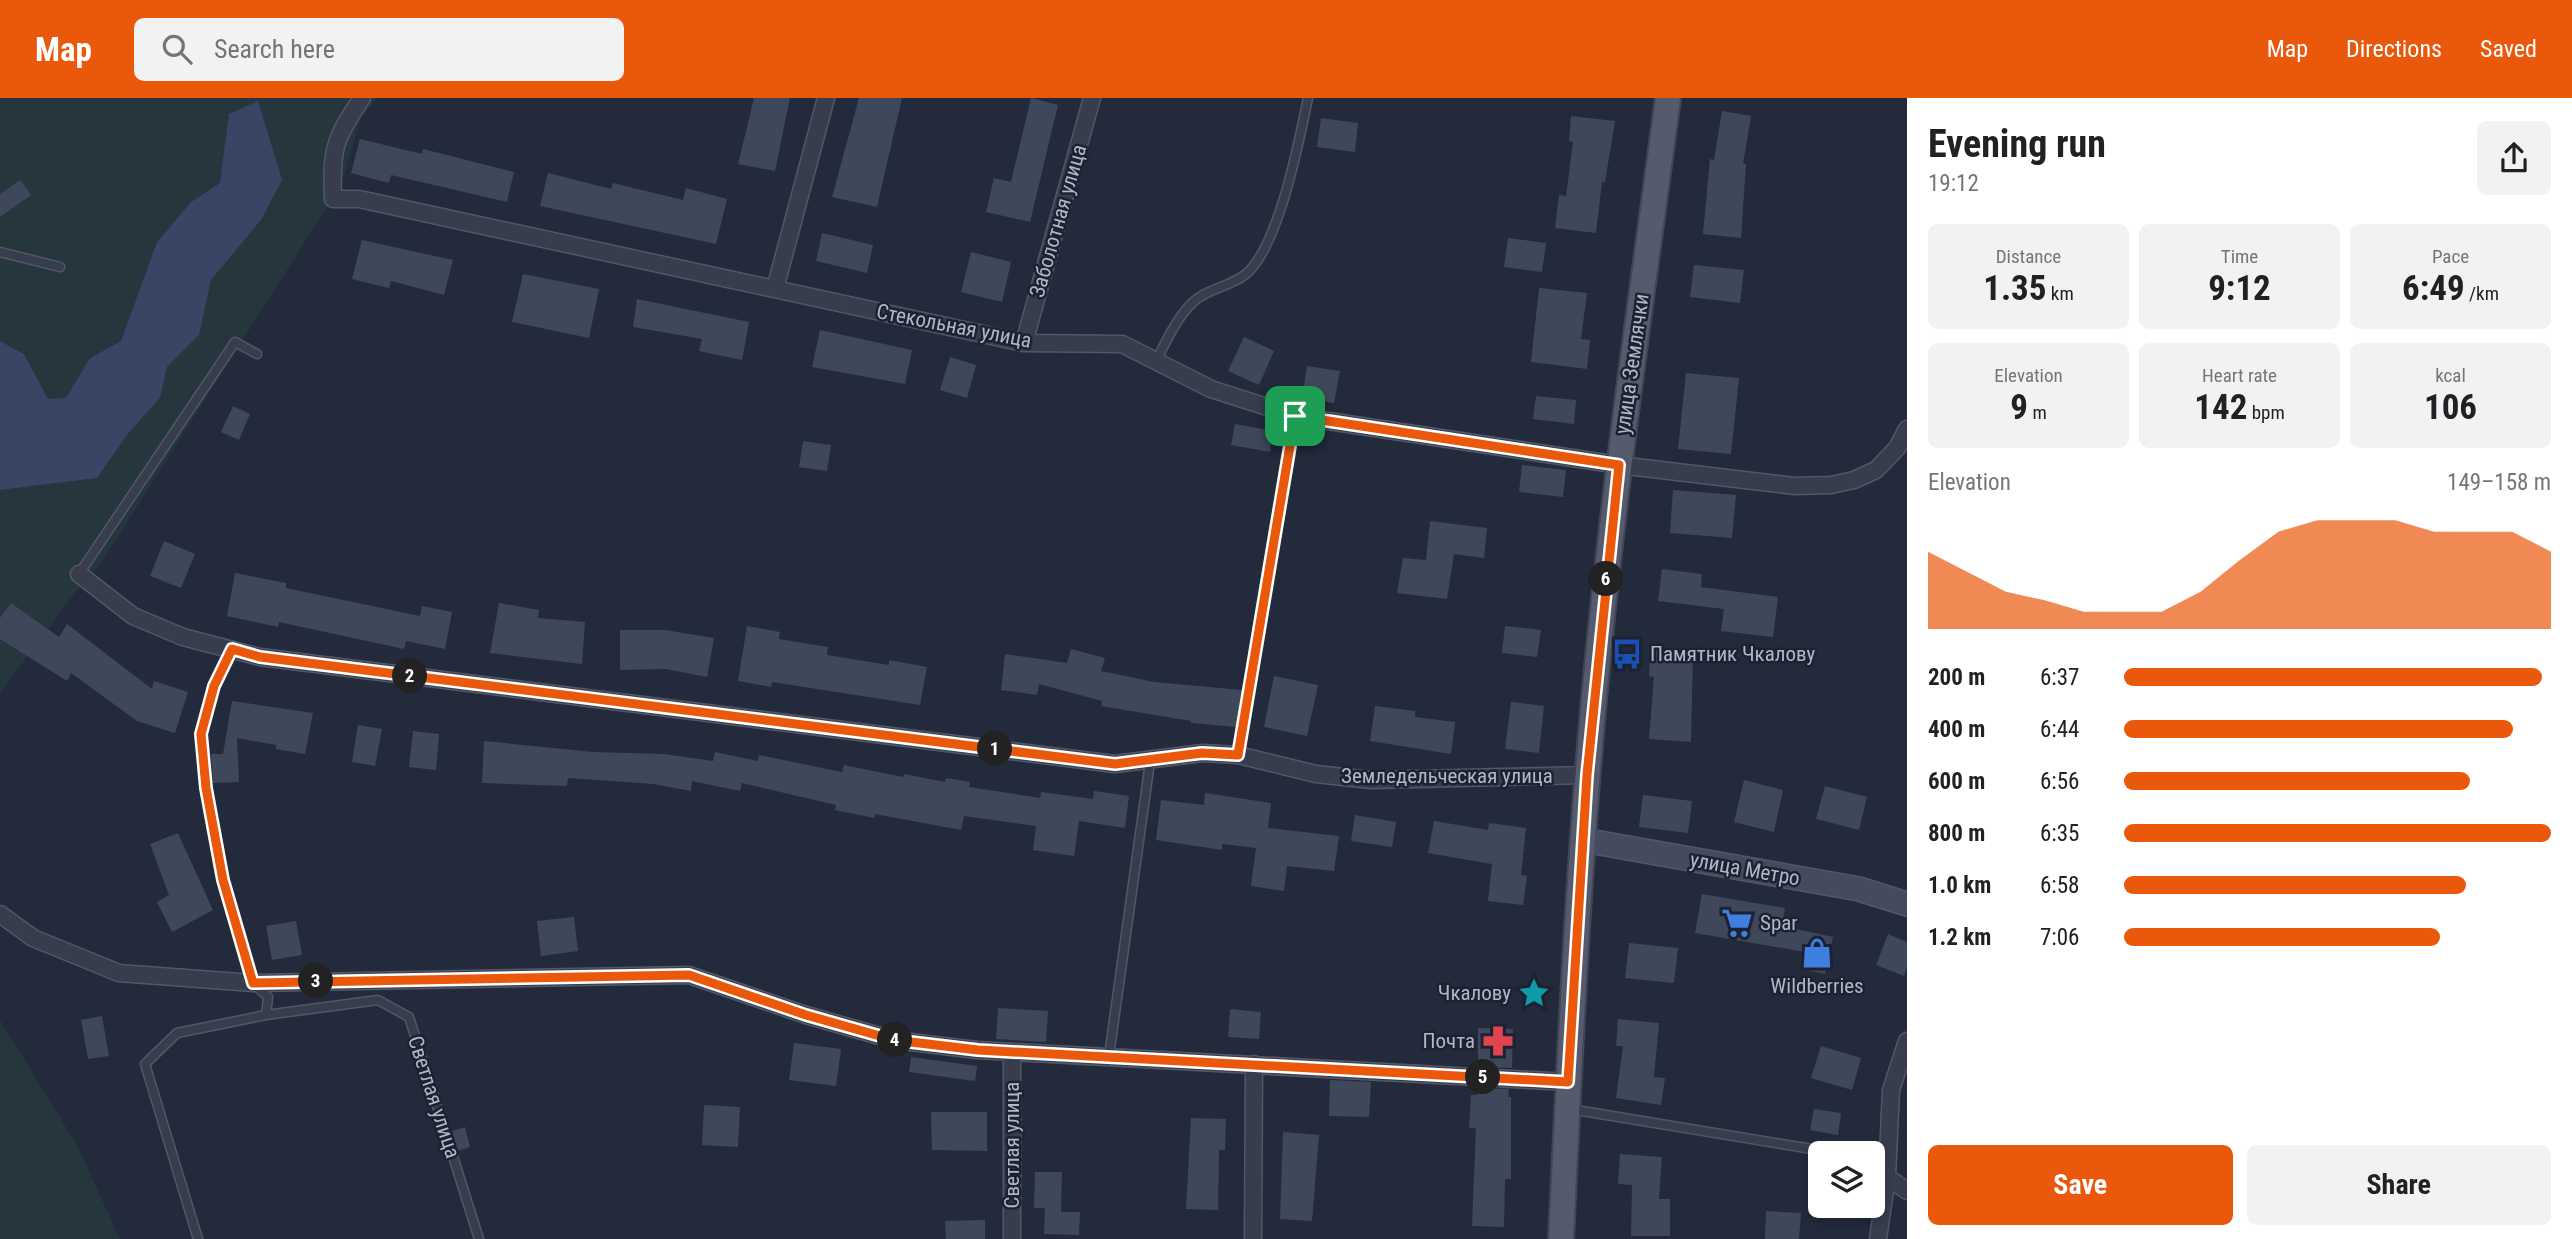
<!DOCTYPE html>
<meta charset="utf-8">
<style>
:root{--surface:#fff;--page:#f2f2f2;--text:#202124;--muted:#757577;--accent:#ea580c}
body{margin:0;font-family:"Roboto Condensed",sans-serif;background:var(--page);color:var(--text);height:100vh;display:flex;flex-direction:column;font-size:26px;white-space:nowrap}
*{box-sizing:border-box;margin:0}
p{font-size:23px;color:var(--muted)}
.icon{flex:none;width:38px;height:38px;fill:none;stroke:currentColor;stroke-width:2;stroke-linecap:round;stroke-linejoin:round}
.map{position:relative;flex:1;overflow:hidden}
.details{display:flex;flex-direction:column;background:var(--surface);width:665px}
.details>*{flex:none}
.controls{position:absolute;left:1808px;top:1043px;display:grid;gap:14px}
.controls a{display:grid;place-items:center;width:77px;height:77px;border-radius:10px;background:var(--surface);box-shadow:0 4px 10px #0003;font-size:35px}
.pin{position:absolute;display:grid;place-items:center;width:60px;height:60px;color:#fff;margin:-30px;border-radius:14px;box-shadow:0 4px 10px #0006}
.km{position:absolute;width:35px;height:35px;margin:-18px;border-radius:50%;background:#222;color:#fff;font-size:19px;line-height:35px;text-align:center}
.round{display:grid;place-items:center;flex:none;width:74px;height:74px;border-radius:10px;background:var(--page)}
.summary{display:flex;align-items:center;justify-content:space-between;height:119px;padding:0 21px}
h1{font-size:38px;font-weight:700;line-height:52px}
.metrics{display:grid;grid-template-columns:repeat(3,1fr);gap:10px;height:119px;padding:7px 21px}
.metrics div{display:grid;align-content:center;border-radius:10px;background:var(--page);text-align:center}
.metrics b{font-size:35px;font-weight:700}
.metrics small{font-size:19px;font-weight:400}
.metrics p{font-size:19px}
.chart{height:196px;padding:14px 21px}
.chart p{display:flex;justify-content:space-between}
.chart svg{width:100%;height:126px;margin-top:7px;fill:var(--accent);opacity:.7}
.cta{display:flex;gap:14px;margin-top:auto;padding:14px 21px}
.cta a{flex:1;height:80px;border-radius:10px;background:var(--accent);color:#fff;font-size:28px;font-weight:700;line-height:80px;text-align:center}
.cta a+a{background:var(--page);color:var(--text)}
ul{padding:0 21px;list-style:none;font-size:23px}
li{display:grid;grid-template-columns:112px 84px 1fr;align-items:center;height:52px}
li i{height:18px;border-radius:9px;background:var(--accent)}
header{display:flex;align-items:center;gap:42px;box-sizing:border-box;height:98px;padding:0 35px;background:var(--accent);color:#fff}
header strong{font-size:33px}
nav{display:flex;gap:38px;margin-inline-start:auto;font-size:24px}
.search{width:490px;height:63px;background:var(--page);display:flex;align-items:center;gap:18px;box-sizing:border-box;padding:0 24px;border-radius:10px;color:var(--muted);font-size:26px}
main{display:flex;flex:1;min-height:0}
.map>svg:first-child{display:block}
</style>
<header>
<strong>Map</strong>
<div class="search"><svg class="icon" aria-label="search" viewBox="0 0 24 24"><circle cx="10" cy="10" r="6"/><path d="M15 15l6 6"/></svg>Search here</div>
<nav><a>Map</a><a>Directions</a><a>Saved</a></nav>
</header>
<main>
<div class="map">
<svg width="1907" height="1141" viewBox="0 0 1907 1141">
<rect width="100%" height="100%" fill="#232a3c"/>
<path fill="#25373d" d="M0,0H377L361,20L342,83L320,120L100,467L73,497L0,595V392L97,380L127,337L160,300L167,269L199,237L211,182L261,122L225,60L220,85L191,104L157,144L121,243L90,261L66,300L48,302L24,256L0,243Z
M0,922L77,1047L120,1141H0Z"/>
<path fill="#384565" d="M258,3L282,82L261,122L211,182L199,237L167,269L160,300L127,337L97,380L0,392V243L24,256L48,301L66,300L90,260L121,243L157,144L191,104L220,85L229,16Z"/>
<path fill="#3f485b" d="M754,0H790L775,73L738,66Z
M859,0H902L877,109L832,99Z
M1031,0L1058,7L1030,124L986,114L994,80L1011,84Z
M1722,13L1751,18L1743,66H1746L1741,140L1703,136L1710,61L1714,62Z
M1571,18L1615,23L1605,84H1602L1596,135L1555,130L1559,97L1566,98L1573,44L1569,43Z
M1321,20L1358,25L1355,54L1317,49Z
M360,41L422,56L423,51L514,74L507,104L391,77L389,85L351,75Z
M548,75L611,91L613,85L683,102L686,90L727,101L716,146L540,108Z
M20,82L31,97L0,119V96Z
M822,135L873,147L867,175L816,163Z
M1508,140L1546,145L1542,174L1504,169Z
M362,142L453,162L444,197L391,183L389,190L352,181Z
M971,154L1011,164L1002,204L961,194Z
M1694,167L1744,172L1740,205L1690,199Z
M523,176L599,191L589,240L512,224Z
M1539,190L1587,195L1581,241L1590,242L1587,271L1531,264Z
M637,201L749,224L742,262L699,253L702,241L633,229Z
M820,232L912,252L905,286L812,269Z
M1244,239L1274,253L1259,287L1228,273Z
M950,259L976,267L967,300L940,292Z
M1307,268L1340,273L1334,305L1302,300Z
M1686,275L1739,280L1731,356L1678,351Z
M1536,298L1576,302L1574,326L1533,321Z
M233,308L250,316L239,342L221,334Z
M1235,326L1273,333L1270,354L1231,347Z
M803,343L831,347L827,373L799,369Z
M1522,367L1566,372L1563,399L1519,394Z
M1673,392L1736,397L1732,440L1670,435Z
M1430,423L1487,430L1484,460L1454,456L1447,501L1397,495L1403,460L1426,462Z
M164,443L195,456L181,490L150,478Z
M1662,471L1702,476L1701,489L1778,499L1773,539L1721,533L1724,511L1658,503Z
M235,475L286,485V490L420,518L422,508L452,514L445,551L406,543L404,551L279,524L278,529L227,518Z
M11,505L59,539L67,526L152,591L154,583L188,594L175,635L137,623L71,575L67,583L0,541V520Z
M499,505L539,512L538,520L585,524L582,566L490,555Z
M747,528L780,534L779,541L828,549L827,557L889,567V562L927,569L920,607L772,584L771,589L738,583Z
M1505,528L1541,532L1537,559L1502,555Z
M620,532H665L714,540L707,579L666,571L620,572Z
M1071,551L1105,560L1101,573L1154,584L1242,592L1236,629L1191,625V623L1101,608L1102,603L1039,586L1037,597L1001,592L1005,556L1067,565Z
M1650,552L1693,555L1691,644L1649,641L1654,579L1649,578Z
M1274,578L1318,587L1307,638L1264,629Z
M232,603L313,615L305,656L276,651V647L237,640L239,684L213,685L211,656H223Z
M1511,604L1544,608L1539,655L1505,651Z
M1375,608L1415,613V619L1455,624L1451,656L1370,643Z
M358,627L382,631L375,668L352,664Z
M413,633L439,636L436,672L409,669Z
M484,643L593,654L664,656L713,663L715,654L758,663L759,657L842,674L844,667L903,679L904,676L945,684L946,680L970,684L969,689L1040,700L1041,694L1093,701L1094,693L1129,698L1125,730L1079,723L1074,758L1033,752L1036,728L964,718L961,732L875,716L874,720L835,712L836,707L742,685L740,693L692,683L691,693L653,686L568,680L567,688L482,685Z
M1744,682L1783,692L1774,734L1734,724Z
M1825,688L1867,699L1859,732L1816,721Z
M1205,695L1271,705L1268,730L1339,738L1334,773L1287,768L1284,793L1251,788L1256,750L1222,746V752L1156,742L1161,702L1204,707Z
M1643,697L1692,703L1688,735L1639,729Z
M1355,717L1396,724L1392,749L1351,743Z
M1434,723L1488,732L1489,725L1526,730L1521,777L1527,778L1523,807L1488,803L1492,766L1428,755Z
M178,735L213,812L172,834L157,804L169,797L150,746Z
M1702,796L1785,810L1782,828L1833,839L1825,876L1801,871L1805,854L1695,835Z
M574,819L578,853L541,858L537,823Z
M296,823L302,857L272,862L266,828Z
M1888,836L1907,844V870L1904,878L1876,867Z
M1629,845L1678,850L1674,885L1625,880Z
M998,910L1048,913L1046,944L996,941Z
M1230,911L1261,914L1259,941L1228,939Z
M102,918L109,958L88,961L81,922Z
M1618,921L1659,925L1654,979L1665,980L1661,1007L1616,1000L1623,948H1616Z
M1478,930L1513,931L1512,970L1478,969Z
M794,945L841,951L836,988L789,982Z
M1821,948L1861,960L1852,992L1811,980Z
M911,959L977,968L975,983L909,974Z
M1330,982L1371,984L1369,1019L1329,1018Z
M1477,990L1509,991L1508,999H1511V1081H1505L1504,1129L1472,1128L1476,1030H1469L1471,997H1477Z
M704,1007L740,1009L738,1049L702,1047Z
M1814,1011L1841,1015L1838,1037L1810,1032Z
M931,1014H987V1053L932,1052Z
M1191,1020L1226,1021L1225,1052H1219L1218,1112L1186,1111Z
M465,1029L470,1049L458,1053L452,1033Z
M1283,1034L1319,1037L1312,1123L1280,1121Z
M1620,1056L1662,1059L1659,1101H1670V1138H1631L1632,1087L1618,1086Z
M1035,1074H1062L1061,1114H1080L1079,1137L1044,1136L1045,1110H1034Z
M1766,1113L1801,1115L1799,1141H1765Z
M985,1122V1141H946L945,1123Z"/>
<g fill="none" stroke-linecap="round" stroke-linejoin="round">
<g stroke="#525767" stroke-width="11">
<path id="lane" d="M0,154L60,169
M1157,262C1166,242 1180,213 1198,200C1212,190 1233,187 1246,176C1279,148 1299,43 1308,0
M79,476L235,244L257,256
M231,551L214,588L201,636L206,690L223,782L253,885L268,899L266,917
M1238,657L1295,318
M1109,958L1150,664
M1570,1011L1836,1055
M1872,1069L1887,1079
M198,1141L145,966L177,935L266,917L378,902L409,919L479,1141"/>
</g>
<g stroke="#525767" stroke-width="19">
<path id="street" d="M362,0C334,41 331,52 333,101H359L1024,245L1122,246L1211,291L1295,318L1619,367L1795,388L1831,387L1854,382L1876,372L1897,350L1907,331
M775,191L826,0
M1024,245L1092,0
M79,476L133,518L183,539L260,559L1115,666L1202,655L1238,657L1316,676L1371,682L1587,677
M0,816L33,840L119,875L253,885L689,877L806,917L894,942L977,952L1568,984
M1887,1079L1907,1093
M1012,1141V954
M1253,1141L1254,966
M1878,1141L1887,1079L1891,992L1907,943"/>
</g>
<g stroke="#525767" stroke-width="26">
<path id="secondary" d="M1583,742L1859,791L1907,806"/>
</g>
<g stroke="#404655" stroke-width="28">
<path id="primary" d="M1561,1141C1571,934 1580,727 1602,520C1620,346 1645,173 1668,0"/>
</g>
<use href="#lane" stroke="#373d4c" stroke-width="8"/>
<use href="#street" stroke="#373d4c" stroke-width="16"/>
<use href="#secondary" stroke="#454b5f" stroke-width="23"/>
<use href="#primary" stroke="#555b6c" stroke-width="24"/>
</g>
<g fill="none" stroke-linecap="round" stroke-linejoin="round">
<g stroke="#fff" stroke-width="14">
<path id="route" d="M1295,318L1619,367L1587,677L1568,984L978,952L894,942L806,917L689,877L253,885L223,782L206,690L201,636L214,588L232,551L260,559L1115,666L1202,655L1238,657Z"/>
</g>
<use href="#route" stroke="#ea580c" stroke-width="9"/>
</g>
<defs>
<g id="bus-bare" transform="scale(2.415)"><path d="M-5-6H5V4H4V6H2V4H-2V6H-4V4H-5ZM-3.5-4V0h7V-4ZM-3.5 1.2v1.5H-2V1.2ZM2 1.2v1.5H3.5V1.2Z" fill="#1a4fb4" stroke="#1c2231" stroke-width="2.5" paint-order="stroke"/></g>
<g id="supermarket-bare" transform="scale(2.415)"><path d="M-6-5.5h2.5l.6 2H6L4.5 2H-2.5L-4.4-4H-6ZM-1.5 3.2a1.3 1.3 0 1 0 .1 0ZM3 3.2a1.3 1.3 0 1 0 .1 0Z" fill="#3f7fe0" stroke="#1c2231" stroke-width="2.5" paint-order="stroke"/></g>
<g id="shop-bare" transform="scale(2.415)"><path d="M-5-2.5h2.3a2.7 3.5 0 0 1 5.4 0H5L5.5 6h-11ZM-1.5-2.5h3a1.5 2.3 0 0 0-3 0Z" fill="#3f7fe0" stroke="#1c2231" stroke-width="2.5" paint-order="stroke"/></g>
<g id="sight-bare" transform="scale(2.415)"><path d="M0-6L1.8-2.2L6-1.7L2.9 1.2L3.7 5.4L0 3.3L-3.7 5.4L-2.9 1.2L-6-1.7L-1.8-2.2Z" fill="#0f9aa8" stroke="#1c2231" stroke-width="2.5" paint-order="stroke"/></g>
<g id="pharmacy-bare" transform="scale(2.415)"><path d="M-2-6h4v4h4v4h-4v4h-4v-4h-4v-4h4Z" fill="#e0444e" stroke="#1c2231" stroke-width="2.5" paint-order="stroke"/></g>
</defs>
<g fill-rule="evenodd">
<use href="#bus-bare" x="1627" y="556"/>
<use href="#supermarket-bare" x="1737" y="825"/>
<use href="#shop-bare" x="1817" y="855"/>
<use href="#sight-bare" x="1534" y="895"/>
<use href="#pharmacy-bare" x="1498" y="943"/>
</g>
<g text-anchor="middle" stroke-width="5" stroke-linejoin="round" paint-order="stroke">
<g font-size="21" fill="#b2b7c7" stroke="#1c2231">
<text transform="translate(1058 123) rotate(-74)" y="7">Заболотная улица</text>
<text transform="translate(954 228) rotate(11)" y="7">Стекольная улица</text>
<text transform="translate(1632 266) rotate(-82)" y="7">улица Землячки</text>
<text x="1447" y="685">Земледельческая улица</text>
<text transform="translate(1745 771) rotate(10)" y="7">улица Метро</text>
<text transform="translate(434 999) rotate(72)" y="7">Светлая улица</text>
<text transform="translate(1012 1047) rotate(-90)" y="7">Светлая улица</text>
</g>
<g font-size="21" fill="#b2b7c7" stroke="#1c2231" text-anchor="start">
<text x="1650" y="563">Памятник Чкалову</text>
<text x="1760" y="832">Spar</text>
<text x="1817" y="895" text-anchor="middle">Wildberries</text>
<text x="1511" y="902" text-anchor="end">Чкалову</text>
<text x="1475" y="950" text-anchor="end">Почта</text>
</g>
</g>
</svg>
<div class="controls">
<a><svg class="icon" aria-label="layers" viewBox="0 0 24 24"><path d="M12 4l9 5-9 5-9-5zM3 14l9 5 9-5"/></svg></a>
</div>
<div class="pin" style="left:1295px;top:318px;background:#1e9e55"><svg class="icon" aria-label="arrive" viewBox="0 0 24 24"><path d="M6 21V4h12l-3 4 3 4H6"/></svg></div>
<b class="km" style="left:995px;top:651px">1</b>
<b class="km" style="left:410px;top:578px">2</b>
<b class="km" style="left:316px;top:883px">3</b>
<b class="km" style="left:895px;top:942px">4</b>
<b class="km" style="left:1483px;top:979px">5</b>
<b class="km" style="left:1606px;top:481px">6</b>
</div>
<section class="details">
<div class="summary"><div><h1>Evening run</h1><p>19:12</p></div><a class="round"><svg class="icon" aria-label="share" viewBox="0 0 24 24"><path d="M12 15V3M7 8l5-5 5 5M5 13v7h14v-7"/></svg></a></div>
<div class="metrics">
<div><p>Distance</p><b>1.35<small> km</small></b></div>
<div><p>Time</p><b>9:12</b></div>
<div><p>Pace</p><b>6:49<small> /km</small></b></div>
</div>
<div class="metrics">
<div><p>Elevation</p><b>9<small> m</small></b></div>
<div><p>Heart rate</p><b>142<small> bpm</small></b></div>
<div><p>kcal</p><b>106</b></div>
</div>
<div class="chart"><p><span>Elevation</span>149–158 m</p>
<svg viewBox="0 0 160 44" preserveAspectRatio="none"><path d="M0 44V17L10 24L20 31L30 34L40 38L50 38L60 38L70 31L80 20L90 10L100 6L110 6L120 6L130 10L140 10L150 10L160 17V44z"/></svg>
</div>
<ul>
<li><b>200 m</b>6:37<i style="width:98%"></i></li>
<li><b>400 m</b>6:44<i style="width:91%"></i></li>
<li><b>600 m</b>6:56<i style="width:81%"></i></li>
<li><b>800 m</b>6:35<i style="width:100%"></i></li>
<li><b>1.0 km</b>6:58<i style="width:80%"></i></li>
<li><b>1.2 km</b>7:06<i style="width:74%"></i></li>
</ul>
<div class="cta"><a>Save</a><a>Share</a></div>
</section>
</main>
